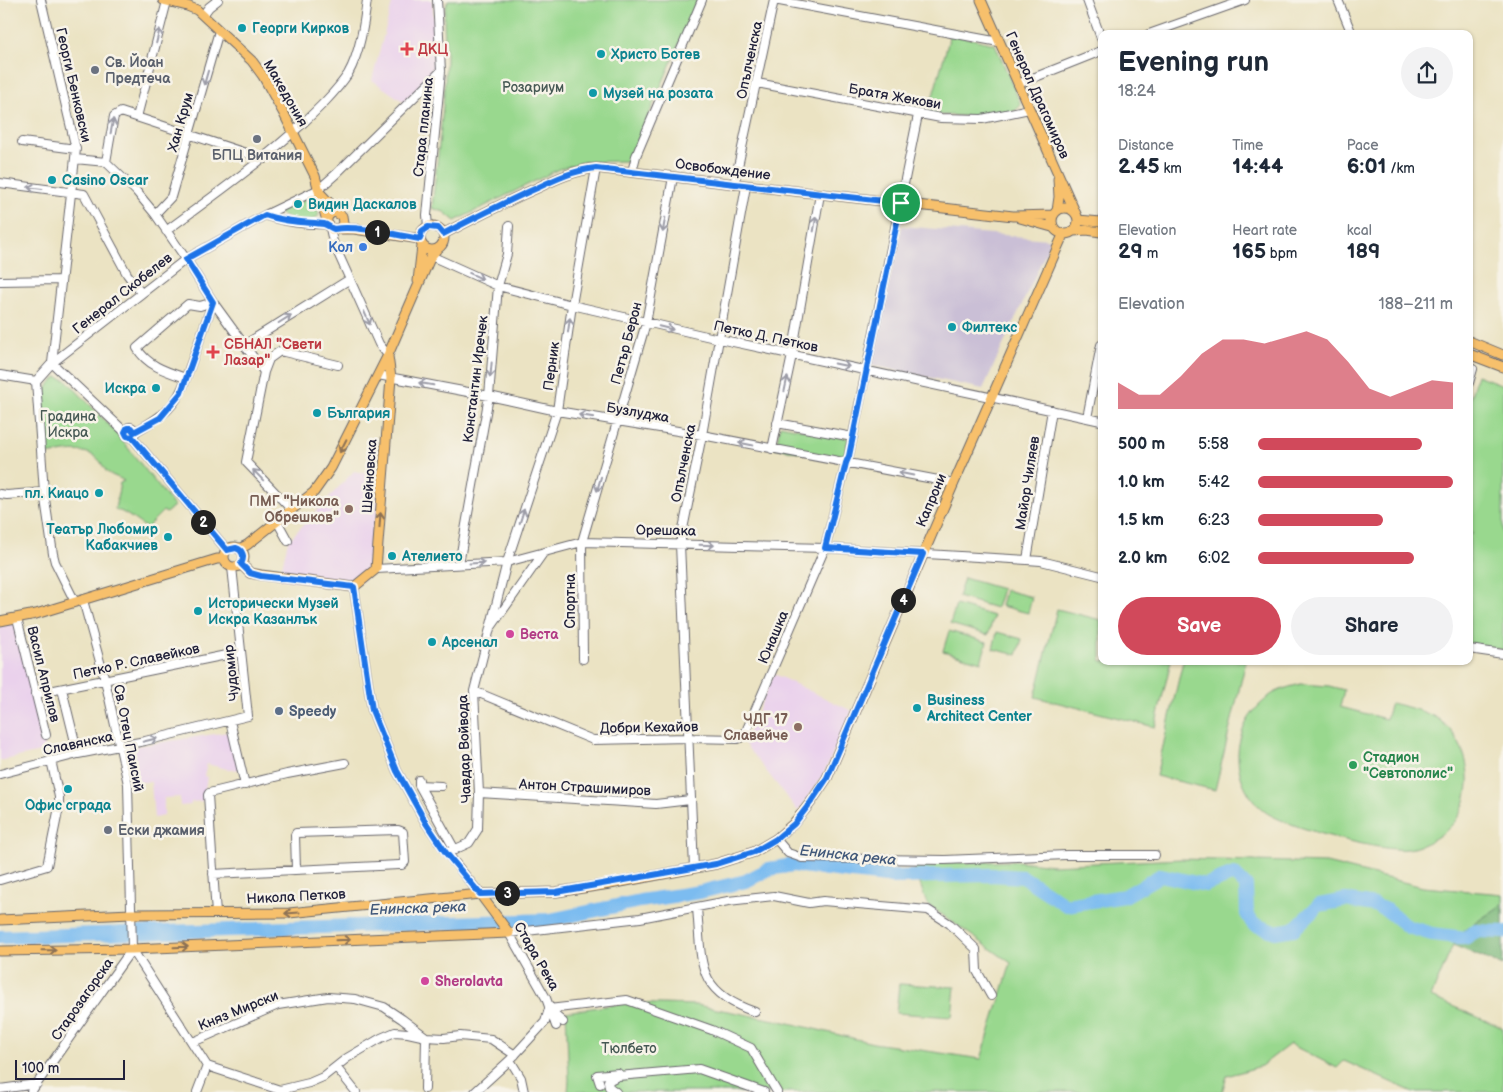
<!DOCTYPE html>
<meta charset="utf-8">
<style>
:root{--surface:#fff;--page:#f2f2f3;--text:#1f2937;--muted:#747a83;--accent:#d1495b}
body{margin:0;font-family:"Balsamiq Sans",sans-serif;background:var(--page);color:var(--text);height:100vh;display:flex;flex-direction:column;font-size:19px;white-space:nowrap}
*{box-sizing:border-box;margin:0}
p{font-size:16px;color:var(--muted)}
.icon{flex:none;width:28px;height:28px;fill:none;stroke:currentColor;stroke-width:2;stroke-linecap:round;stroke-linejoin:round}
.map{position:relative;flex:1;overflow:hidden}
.details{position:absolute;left:1098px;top:30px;width:375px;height:635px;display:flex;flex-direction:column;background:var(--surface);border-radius:10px;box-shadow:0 1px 4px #0004}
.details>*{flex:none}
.scale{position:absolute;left:15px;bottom:12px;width:110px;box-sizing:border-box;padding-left:5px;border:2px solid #22223b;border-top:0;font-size:14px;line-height:18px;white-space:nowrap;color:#22223b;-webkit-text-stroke:4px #f7f3e8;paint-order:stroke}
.pin{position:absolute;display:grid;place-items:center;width:42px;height:42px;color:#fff;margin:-21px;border:2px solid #fff;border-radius:50%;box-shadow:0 1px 5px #0007}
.km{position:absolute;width:25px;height:25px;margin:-12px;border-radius:50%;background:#222;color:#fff;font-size:14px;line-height:25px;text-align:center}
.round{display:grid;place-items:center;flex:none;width:52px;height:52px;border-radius:26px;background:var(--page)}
.overview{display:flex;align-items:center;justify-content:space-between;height:85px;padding:0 20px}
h1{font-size:28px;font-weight:800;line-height:38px}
.stats{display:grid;grid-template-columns:repeat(3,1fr);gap:8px;height:85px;padding:5px 20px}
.stats div{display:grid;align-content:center}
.stats b{font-size:21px;font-weight:800}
.stats small{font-size:14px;font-weight:400}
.stats p{font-size:14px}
.chart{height:140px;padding:10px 20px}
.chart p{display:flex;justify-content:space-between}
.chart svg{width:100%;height:90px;margin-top:5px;fill:var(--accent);opacity:.7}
.primary-button{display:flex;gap:10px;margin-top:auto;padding:10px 20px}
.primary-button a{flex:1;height:58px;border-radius:30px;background:var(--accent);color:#fff;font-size:20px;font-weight:800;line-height:58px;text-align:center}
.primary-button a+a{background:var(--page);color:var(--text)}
ul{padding:0 20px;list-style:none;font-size:16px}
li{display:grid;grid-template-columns:80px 60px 1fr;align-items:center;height:38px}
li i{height:12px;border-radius:6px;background:var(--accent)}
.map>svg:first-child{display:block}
</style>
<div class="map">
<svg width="1503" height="1092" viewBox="0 0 1503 1092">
<rect width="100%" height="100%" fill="#f7f3e8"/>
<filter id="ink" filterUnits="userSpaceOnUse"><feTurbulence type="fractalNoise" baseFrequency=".02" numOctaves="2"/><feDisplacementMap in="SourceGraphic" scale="10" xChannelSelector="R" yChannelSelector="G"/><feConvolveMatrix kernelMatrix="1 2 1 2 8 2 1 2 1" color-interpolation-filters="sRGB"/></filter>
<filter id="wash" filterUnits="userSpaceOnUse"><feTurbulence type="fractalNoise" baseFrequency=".0096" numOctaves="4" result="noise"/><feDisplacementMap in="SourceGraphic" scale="20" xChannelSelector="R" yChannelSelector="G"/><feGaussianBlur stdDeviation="1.12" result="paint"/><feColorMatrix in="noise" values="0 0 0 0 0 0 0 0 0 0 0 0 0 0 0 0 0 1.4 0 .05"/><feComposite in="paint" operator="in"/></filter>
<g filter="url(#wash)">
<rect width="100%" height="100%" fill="#ebe3c3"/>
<path fill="#ead1ec" d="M393,0H432L435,32L434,66L424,81L404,102L372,80Z
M354,471L383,478L376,569L354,587L279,579L288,541Z
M15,622L45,751L0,761V625Z
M774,674L852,711L824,773L798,811L744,743Z
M228,732L240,769L231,770L207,764L204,776L207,777L203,801L191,802V805L180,806V797L164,798V816L154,818L151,782H133L124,748Z"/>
<path fill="#cabfd6" d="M902,226L1048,239L1051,241L983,389L871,365Z"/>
<path fill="#99d88e" stroke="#5e7d64" d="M448,0H698L629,161L582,162L559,169L455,221L444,212L432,208C437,160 444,111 446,61C447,41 440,19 448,0Z
M949,34L995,44L1021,105L1015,111L982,117L941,115L928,113L948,43Z
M311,197L314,199L319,215C312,226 286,220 278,212Z
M1477,375L1503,385V650L1469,643V534H1473L1469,530V402Z
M56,377L66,380L113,429L174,506L166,513L163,511L149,525L151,527L148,529C137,522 127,513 115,509L120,483L124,481C119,477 111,476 107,472C103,468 102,462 98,459C84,446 62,453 45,455L39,407L44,391Z
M780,425L848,438L844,460L776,448Z
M964,578L1002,589L996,608L958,597Z
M1005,590L1032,597L1028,613L1001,606Z
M956,605L994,616L988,635L950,624Z
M1057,609L1101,620V661H1171L1155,727L1035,697Z
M949,631L987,642L981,662L943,651Z
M997,632L1022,639L1017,655L993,649Z
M1183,661H1246L1215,790L1156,776Z
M1301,684L1329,686L1344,690L1340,707L1386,719L1391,703C1407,707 1427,711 1441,721C1470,745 1477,789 1456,820C1447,833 1424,847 1408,849C1385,853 1280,826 1263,810C1229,781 1230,729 1264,701C1267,698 1271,694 1276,692C1284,688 1293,686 1301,684Z
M1182,859L1326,863L1423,887L1503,894V904L1462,932L1453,945L1431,997L1503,1028V1092H1413L1344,1061L1337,1068L1290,1044L1261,1066L1227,1076L1222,1092H568L569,1080L566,1012L625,1003L696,1005L785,1022L873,1043L981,1059L1011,963L927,904L913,864L1018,861L1053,865Z
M899,984L955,987L952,1017L896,1013Z"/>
<path fill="#7ab879" stroke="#4e6d5a" d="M1503,904V966L1453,945L1462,932Z"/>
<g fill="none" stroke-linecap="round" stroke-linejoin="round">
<path stroke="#7bbcf0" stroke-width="14" d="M0,937L550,920L640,901L700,892L746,881L769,869L793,865L894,877L991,875L1023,877L1066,905L1125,896L1161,875L1205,885L1234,874L1246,886L1247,914L1253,924L1275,932L1294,929L1319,905L1346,900L1374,905L1388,911L1408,927L1432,934L1465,938L1476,931L1503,932"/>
</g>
</g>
<g filter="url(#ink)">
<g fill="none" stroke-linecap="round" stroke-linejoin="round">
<g stroke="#68666b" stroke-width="10">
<path id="minor" d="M41,0L76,149L52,363L125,432
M774,0L999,42
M1087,0L1101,38
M1338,0L1352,34
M203,15L209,7L218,0
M1149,34L1245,0
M757,83L941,118L982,119L1029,109
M1018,84L1101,51
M137,117L167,1
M22,142L76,149
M75,159L106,162L136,191L155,214L186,259L213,302L264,372L246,462L292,510
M106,162L114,116L121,112L264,159
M632,172L636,156L702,0
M0,183L84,194L127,274L141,293
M734,185L774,0
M155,214L171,197L219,31
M265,215C284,222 308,225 327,224
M428,227L427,215L441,71L437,0
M330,228L333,242L379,344L388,355
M166,231C212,197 259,164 301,125C318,109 335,93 348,74C360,53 364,24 367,0
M431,256L498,286L572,305L719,339L1101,421
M0,281L60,280
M213,302L186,378C168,372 147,366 137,348L188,304L200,306Z
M244,345L350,279
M264,372L269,359L280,351L338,365
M0,375L36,381
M378,375L489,396L557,411L702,435L954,483
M36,381L52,363L186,259L265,215L319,189L336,174L441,71
M36,381L44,492L53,554L55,562L75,602
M1469,383L1473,369
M1087,418L1101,345
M777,423L853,437
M125 432a5 5 0 1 1 10 0a5 5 0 1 1-10 0Z
M135,432C160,417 177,408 186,378
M132,437L227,550
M772,449L792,355L820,194
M0,494L7,495L44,492
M277,521L288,541
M1027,560L1052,410
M459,564L489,396L498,286L507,254L509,226
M376,569L507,562L582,542L825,548L1027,560L1041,561L1101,576
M354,587L372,710L397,771L426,823L447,853L480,894
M17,618L46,735
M492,626L544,552
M1469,649L1503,654
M583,659L582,542L646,323L673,177
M62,689L78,754
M474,691L593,740L688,738L738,739L744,736L825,548L846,463L849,455L918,115
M35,694L241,652
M230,721L245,785
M0,774L78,754L145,741L248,716L232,567
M419,780V785L455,850
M419,785L441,786
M479,793L656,804L690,800
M776,839L788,853L802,858L945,860L1067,855H1155
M447,853L469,843L478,829L479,793L474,691L507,562L557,411L572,305L596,168
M694,868L680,544L702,435L746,186
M213,874L399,865H402L405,862L403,832L398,830L296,833L295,835L296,870
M0,880L47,866L59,807V797L51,760
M697,908C702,963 695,991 755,1012
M216,914L208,795L209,793L287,774L345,763
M132,949L207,1066L197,1092
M549,1009L627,1000L712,1030L751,1048L777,1092
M550,1011L563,1022
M556,1026L546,998L509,933L640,918L728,901L774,896L809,903L823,901L928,910L950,924L976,949L977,971L991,996
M193,1042L278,1005L328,997L355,999L384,1007L402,1019L426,1037L444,1038L460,1036L491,1039L515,1055
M510,1060L521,1078L524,1092
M207,1066L280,1090L309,1083L323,1077L347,1058L381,1038L395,1032L408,1033L426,1037L425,1089
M336,1067L356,1092
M600,1084L597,1075L618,1073
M0,1089L37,1084
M31,1092L132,949L128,784L105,680L83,600
M475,1092L510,1060L545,1022L549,1009
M616,1092L609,1087L608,1081L618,1076L699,1069L764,1092"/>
</g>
<g stroke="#68666b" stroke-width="11">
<path id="major" d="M163,0L187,6L197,10L252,61L263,76L283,112L315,176L327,221
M981,0L1076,214
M320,193L340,214
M1052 221a13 13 0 1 1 26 0a13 13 0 1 1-26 0Z
M1057,211L1059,197L1058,179
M1020,218L1052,227
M1078,220L1101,222
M420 238a12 12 0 1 1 24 0a12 12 0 1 1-24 0Z
M340,228L343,223L342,216L335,212C329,213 326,217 327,223L332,229H354L420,239
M1074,231L1087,230L1101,232
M443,234C474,218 505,202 537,188C556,179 575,170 596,168L1013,216L1053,215
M418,281L422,246
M1469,341L1503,355
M1469,354L1503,367
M224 557a10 10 0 1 1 20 0a10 10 0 1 1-20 0Z
M239,549L247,545L314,492L331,468L388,355L431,256L437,249
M241,564L250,573L261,575L354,587L376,569L391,378L388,356
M0,621L36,614L217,559H224
M480,894L509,933
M0,920L131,914L289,913L480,894L556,892L610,884L716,864L754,852L776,839L793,824L811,802L827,778L954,483L1063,235
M0,951L132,949L509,933"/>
</g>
<use href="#minor" stroke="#fff" stroke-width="8"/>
<use href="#major" stroke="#f7c06c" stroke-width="9"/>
</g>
<defs><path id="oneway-shaft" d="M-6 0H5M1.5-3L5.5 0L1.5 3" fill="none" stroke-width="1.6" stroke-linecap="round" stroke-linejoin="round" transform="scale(1.25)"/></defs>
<g stroke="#9c9ca7">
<use href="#oneway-shaft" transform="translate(158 36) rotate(-76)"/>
<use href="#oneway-shaft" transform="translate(206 78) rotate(106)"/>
<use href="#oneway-shaft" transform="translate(112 126) rotate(-79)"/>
<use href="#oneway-shaft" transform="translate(35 188) rotate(-173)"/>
<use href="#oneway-shaft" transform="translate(815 224) rotate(-80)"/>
<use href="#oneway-shaft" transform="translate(664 225) rotate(100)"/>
<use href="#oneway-shaft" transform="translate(476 276) rotate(24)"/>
<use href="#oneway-shaft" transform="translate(367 318) rotate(66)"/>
<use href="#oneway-shaft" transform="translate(285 319) rotate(-32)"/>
<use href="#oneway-shaft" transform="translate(569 325) rotate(-82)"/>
<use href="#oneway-shaft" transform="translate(666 328) rotate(13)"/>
<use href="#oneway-shaft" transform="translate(842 365) rotate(12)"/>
<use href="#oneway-shaft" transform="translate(491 370) rotate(95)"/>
<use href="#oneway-shaft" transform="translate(426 384) rotate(-170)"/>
<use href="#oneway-shaft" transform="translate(786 384) rotate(-78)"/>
<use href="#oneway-shaft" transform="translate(586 416) rotate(-170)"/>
<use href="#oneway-shaft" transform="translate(746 444) rotate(-169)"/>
<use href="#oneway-shaft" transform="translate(906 474) rotate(-169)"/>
<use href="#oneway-shaft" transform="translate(258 475) rotate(-134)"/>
<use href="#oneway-shaft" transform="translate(599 484) rotate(106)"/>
<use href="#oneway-shaft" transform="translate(522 516) rotate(-72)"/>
<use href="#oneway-shaft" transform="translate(707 545) rotate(2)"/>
<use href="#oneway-shaft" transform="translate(477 563) rotate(-3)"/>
<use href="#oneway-shaft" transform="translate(150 740) rotate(-13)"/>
</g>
<g stroke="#8c7154">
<use href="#oneway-shaft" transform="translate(343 446) rotate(117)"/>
<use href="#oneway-shaft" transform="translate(380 520) rotate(-86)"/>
<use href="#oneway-shaft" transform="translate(292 913) rotate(176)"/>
<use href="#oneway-shaft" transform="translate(343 940) rotate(-2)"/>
<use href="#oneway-shaft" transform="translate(181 947) rotate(-2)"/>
<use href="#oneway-shaft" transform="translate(49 950) rotate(-1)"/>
</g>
</g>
<g fill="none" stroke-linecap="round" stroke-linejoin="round" filter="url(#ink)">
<g stroke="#fff" stroke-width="10">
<path id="route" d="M596,168L901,203L849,456L846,463L825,548L923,554L827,778L811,802L794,824L776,839L754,852L716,864L556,892L480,894L446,853L426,823L397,771L372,710L354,587L261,576L250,573L241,564C245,557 243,550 236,548L227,550L132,437L127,436L125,432L127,428H131L134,432L160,418L181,393L213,302L186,259L265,215C284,222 305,222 324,224C328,225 330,228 334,229C357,225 396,235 420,239L422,231L428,227L438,228L443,234C474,218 505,202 537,188C556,179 575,170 596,168Z"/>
</g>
<use href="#route" stroke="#1a73e8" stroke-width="6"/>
</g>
<g fill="#0f9aa8" stroke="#f7f3e8" stroke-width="2">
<circle cx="242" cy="28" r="5"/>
<circle cx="601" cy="54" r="5"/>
<circle cx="593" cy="93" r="5"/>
<circle cx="52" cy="180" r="5"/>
<circle cx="298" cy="204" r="5"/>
<circle cx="952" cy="327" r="5"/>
<circle cx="156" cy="388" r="5"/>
<circle cx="317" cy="413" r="5"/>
<circle cx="99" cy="493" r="5"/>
<circle cx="168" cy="537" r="5"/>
<circle cx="392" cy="556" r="5"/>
<circle cx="198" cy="611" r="5"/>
<circle cx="432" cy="642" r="5"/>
<circle cx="917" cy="708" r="5"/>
<circle cx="68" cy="789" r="5"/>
</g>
<g fill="#e0444e" stroke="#f7f3e8" stroke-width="2">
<path d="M404.5 41.5h5v5h5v5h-5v5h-5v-5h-5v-5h5z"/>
<path d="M210.5 344.5h5v5h5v5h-5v5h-5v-5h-5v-5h5z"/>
</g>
<g fill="#6b7280" stroke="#f7f3e8" stroke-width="2">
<circle cx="95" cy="70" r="5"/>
<circle cx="257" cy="139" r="5"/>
<circle cx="108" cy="830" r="5"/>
</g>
<circle fill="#3f7fe0" stroke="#f7f3e8" stroke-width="2" cx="363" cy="247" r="5"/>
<g fill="#8d6e63" stroke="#f7f3e8" stroke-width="2">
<circle cx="349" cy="509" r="5"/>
<circle cx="798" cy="727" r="5"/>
</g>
<g fill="#d1479c" stroke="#f7f3e8" stroke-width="2">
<circle cx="510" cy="634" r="5"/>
<circle cx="425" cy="981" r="5"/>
</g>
<circle fill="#5c6f8a" stroke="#f7f3e8" stroke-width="2" cx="279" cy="711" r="5"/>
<circle fill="#2e9e5b" stroke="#f7f3e8" stroke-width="2" cx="1353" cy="765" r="5"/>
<g text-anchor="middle" stroke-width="5" stroke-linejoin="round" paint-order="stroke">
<g font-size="14" font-weight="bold" fill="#0d838f" stroke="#f7f3e8" text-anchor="start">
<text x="252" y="33">Георги Кирков</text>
<text x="611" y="59">Христо Ботев</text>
<text x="603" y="98">Музей на розата</text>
<text x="62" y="185">Casino Oscar</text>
<text x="308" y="209">Видин Даскалов</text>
<text x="962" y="332">Филтекс</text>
<text x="146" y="393" text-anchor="end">Искра</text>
<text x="327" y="418">България</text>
<text x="89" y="498" text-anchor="end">пл. Киацо</text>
<text x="158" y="534" text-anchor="end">Театър Любомир<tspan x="158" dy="16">Кабакчиев</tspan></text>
<text x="402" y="561">Ателието</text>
<text x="208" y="608">Исторически Музей<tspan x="208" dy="16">Искра Казанлък</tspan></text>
<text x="442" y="647">Арсенал</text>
<text x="927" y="705">Business<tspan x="927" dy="16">Architect Center</tspan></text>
<text x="68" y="810" text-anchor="middle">Офис сграда</text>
</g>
<g font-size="14" font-weight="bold" fill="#be3a42" stroke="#f7f3e8" text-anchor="start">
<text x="418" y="54">ДКЦ</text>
<text x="224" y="349">СБНАЛ "Свeти<tspan x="224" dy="16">Лазар"</tspan></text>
</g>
<g font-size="14" fill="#22223b" stroke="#f7f3e8">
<text transform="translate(749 60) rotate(-78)" y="5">Опълченска</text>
<text transform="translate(74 85) rotate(77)" y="5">Георги Бенковски</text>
<text transform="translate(286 93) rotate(60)" y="5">Македония</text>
<text transform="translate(1038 95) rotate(66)" y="5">Генерал Драгомиров</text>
<text transform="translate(895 96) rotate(10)" y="5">Братя Жекови</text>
<text transform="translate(180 122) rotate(-74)" y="5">Хан Крум</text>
<text transform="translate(423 127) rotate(-84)" y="5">Стара планина</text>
<text transform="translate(723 169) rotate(7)" y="5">Освобождение</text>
<text transform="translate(122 293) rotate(-38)" y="5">Генерал Скобелев</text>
<text transform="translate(766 336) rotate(12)" y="5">Петко Д. Петков</text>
<text transform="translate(626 343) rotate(-75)" y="5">Петър Берон</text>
<text transform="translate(551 366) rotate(-82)" y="5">Перник</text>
<text transform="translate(475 379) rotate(-83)" y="5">Константин Иречек</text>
<text transform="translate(638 412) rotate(10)" y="5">Бузлуджа</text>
<text transform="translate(683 463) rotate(-79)" y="5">Опълченска</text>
<text transform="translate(369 476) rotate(-86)" y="5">Шейновска</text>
<text transform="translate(1027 483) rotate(-81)" y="5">Майор Чиляев</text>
<text transform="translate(931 500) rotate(-67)" y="5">Капрони</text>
<text transform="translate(666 530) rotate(1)" y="5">Орешака</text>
<text transform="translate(570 601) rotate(-90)" y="5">Спортна</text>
<text transform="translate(773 637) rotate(-67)" y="5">Юнашка</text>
<text transform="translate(136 661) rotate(-12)" y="5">Петко Р. Славейков</text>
<text transform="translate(231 673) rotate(-96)" y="5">Чудомир</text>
<text transform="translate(44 674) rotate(76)" y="5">Васил Априлов</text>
<text transform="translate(649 727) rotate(-1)" y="5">Добри Кехайов</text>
<text transform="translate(129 738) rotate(79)" y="5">Св. Отец Паисий</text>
<text transform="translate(78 743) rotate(-12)" y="5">Славянска</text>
<text transform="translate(464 749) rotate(-92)" y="5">Чавдар Войвода</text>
<text transform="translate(585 787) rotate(3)" y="5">Антон Страшимиров</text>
<text transform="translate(296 896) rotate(-3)" y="5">Никола Петков</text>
<text transform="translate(537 956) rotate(60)" y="5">Стара Река</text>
<text transform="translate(82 999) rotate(-55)" y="5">Старозагорска</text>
<text transform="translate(238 1010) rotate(-22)" y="5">Княз Мирски</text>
</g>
<g font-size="14" font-weight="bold" fill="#5b616d" stroke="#f7f3e8" text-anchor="start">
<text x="105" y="67">Св. Йоан<tspan x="105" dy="16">Предтеча</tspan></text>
<text x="257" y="160" text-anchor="middle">БПЦ Витания</text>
<text x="118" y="835">Ески джамия</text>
</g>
<g font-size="14" fill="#465954" stroke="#f7f3e8">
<text x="533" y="92">Розариум</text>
<text x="68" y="421">Градина<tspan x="68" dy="16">Искра</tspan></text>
<text x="629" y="1053">Тюлбето</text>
</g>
<g font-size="14" font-weight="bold" fill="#366cbe" stroke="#f7f3e8" text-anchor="end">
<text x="353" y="252">Кол</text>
</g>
<g font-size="14" font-weight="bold" fill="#785e54" stroke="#f7f3e8" text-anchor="end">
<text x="339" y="506">ПМГ "Никола<tspan x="339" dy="16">Обрешков"</tspan></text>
<text x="788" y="724">ЧДГ 17<tspan x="788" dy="16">Славейче</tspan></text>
</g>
<g font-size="14" font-weight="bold" fill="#b23c85" stroke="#f7f3e8" text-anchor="start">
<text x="520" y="639">Веста</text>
<text x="435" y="986">Sherolavta</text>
</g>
<g font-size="14" font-weight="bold" fill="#4e5e75" stroke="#f7f3e8" text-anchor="start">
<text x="289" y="716">Speedy</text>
</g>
<g font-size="14" font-weight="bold" fill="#27864d" stroke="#f7f3e8" text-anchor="start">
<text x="1363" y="762">Стадион<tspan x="1363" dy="16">"Севтополис"</tspan></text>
</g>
<g font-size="15" font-style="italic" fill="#41587a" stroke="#f7f3e8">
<text transform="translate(848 855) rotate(6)" y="5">Енинска река</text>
<text transform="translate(418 908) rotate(-2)" y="5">Енинска река</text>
</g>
</g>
</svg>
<div class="scale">100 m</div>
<div class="pin" style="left:901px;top:203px;background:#1e9e55"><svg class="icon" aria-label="arrive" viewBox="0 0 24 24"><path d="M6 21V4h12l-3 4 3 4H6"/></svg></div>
<b class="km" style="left:377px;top:232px">1</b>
<b class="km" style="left:203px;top:522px">2</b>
<b class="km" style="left:507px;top:893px">3</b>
<b class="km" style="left:903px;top:600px">4</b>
<section class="details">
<div class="overview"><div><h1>Evening run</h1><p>18:24</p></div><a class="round"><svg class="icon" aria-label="share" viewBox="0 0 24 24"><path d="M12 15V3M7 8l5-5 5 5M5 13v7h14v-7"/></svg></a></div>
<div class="stats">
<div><p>Distance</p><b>2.45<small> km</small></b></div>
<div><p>Time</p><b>14:44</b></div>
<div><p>Pace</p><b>6:01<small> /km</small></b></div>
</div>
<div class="stats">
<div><p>Elevation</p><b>29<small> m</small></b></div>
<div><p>Heart rate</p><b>165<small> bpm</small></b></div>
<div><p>kcal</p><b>189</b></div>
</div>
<div class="chart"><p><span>Elevation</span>188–211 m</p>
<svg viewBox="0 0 160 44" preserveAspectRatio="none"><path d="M0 44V31L10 37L20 37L30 28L40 17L50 10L60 10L70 12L80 9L90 6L100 10L110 21L120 34L130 38L140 34L150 30L160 31V44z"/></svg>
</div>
<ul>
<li><b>500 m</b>5:58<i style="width:84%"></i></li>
<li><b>1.0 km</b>5:42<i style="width:100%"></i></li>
<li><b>1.5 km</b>6:23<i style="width:64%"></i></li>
<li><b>2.0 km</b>6:02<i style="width:80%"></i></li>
</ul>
<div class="primary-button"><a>Save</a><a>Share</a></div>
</section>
</div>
